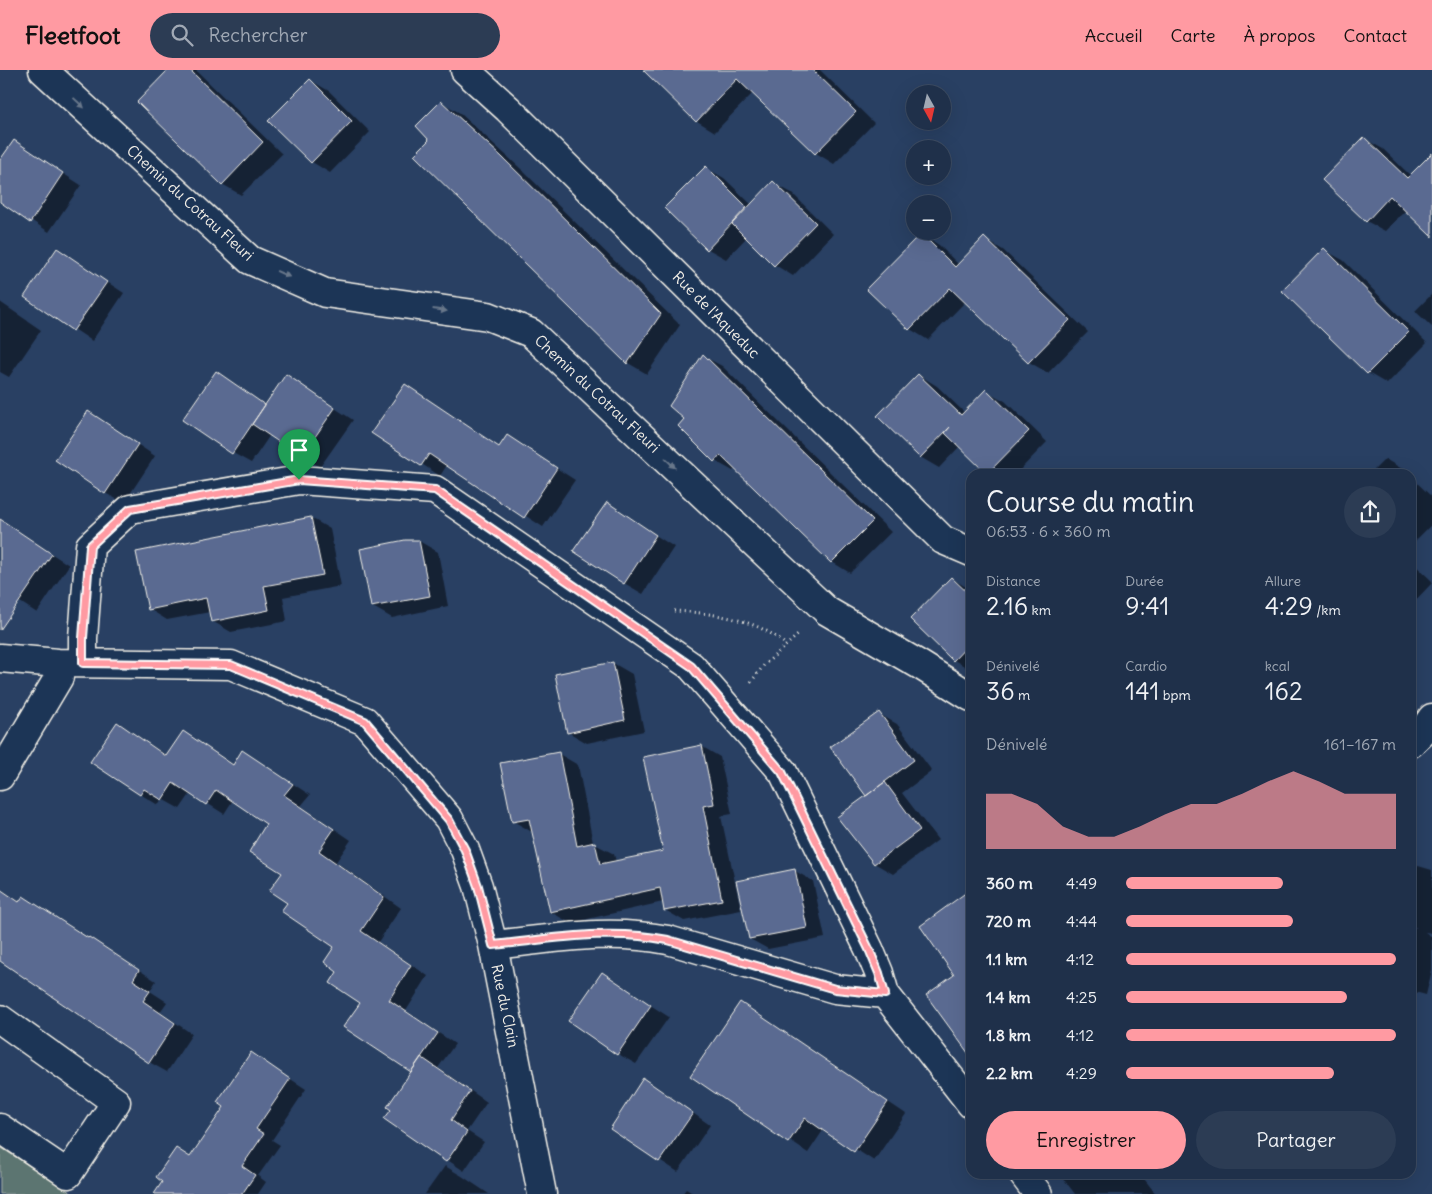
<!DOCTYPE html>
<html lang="fr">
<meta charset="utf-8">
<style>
:root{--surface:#1f304a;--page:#2c3c54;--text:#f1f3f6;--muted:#a1a9b5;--line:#3c4b62;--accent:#ff9aa2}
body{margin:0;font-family:Delius,sans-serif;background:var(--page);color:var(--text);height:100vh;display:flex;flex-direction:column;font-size:19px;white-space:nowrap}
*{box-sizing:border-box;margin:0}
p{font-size:16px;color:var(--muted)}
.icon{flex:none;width:28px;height:28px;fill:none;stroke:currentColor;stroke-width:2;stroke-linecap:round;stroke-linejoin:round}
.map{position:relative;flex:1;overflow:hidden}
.details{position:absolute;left:966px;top:399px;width:450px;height:710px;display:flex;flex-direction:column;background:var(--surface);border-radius:15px;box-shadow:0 5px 20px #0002,0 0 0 1px var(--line)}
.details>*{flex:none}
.needle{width:32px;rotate:172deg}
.buttons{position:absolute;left:906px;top:15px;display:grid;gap:10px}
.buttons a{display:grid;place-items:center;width:45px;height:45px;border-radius:50%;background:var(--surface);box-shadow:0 5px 20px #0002,0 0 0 1px var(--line);font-size:25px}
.pin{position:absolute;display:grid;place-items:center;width:42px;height:42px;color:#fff;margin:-51px -21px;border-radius:50% 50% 50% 0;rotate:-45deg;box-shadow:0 0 5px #0007}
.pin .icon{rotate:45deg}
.round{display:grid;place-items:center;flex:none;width:52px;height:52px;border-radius:26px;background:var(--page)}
.overview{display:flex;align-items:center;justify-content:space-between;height:85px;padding:0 20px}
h1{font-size:28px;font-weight:600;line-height:38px}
.figures{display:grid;grid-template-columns:repeat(3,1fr);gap:8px;height:85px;padding:5px 20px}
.figures div{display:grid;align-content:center}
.figures b{font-size:25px;font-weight:600}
.figures small{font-size:14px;font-weight:400}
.figures p{font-size:14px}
.chart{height:140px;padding:10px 20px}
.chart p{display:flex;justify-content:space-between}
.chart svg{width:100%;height:90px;margin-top:5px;fill:var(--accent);opacity:.7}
.button{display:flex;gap:10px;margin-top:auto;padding:10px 20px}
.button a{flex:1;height:58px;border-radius:30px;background:var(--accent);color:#111;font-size:20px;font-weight:600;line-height:58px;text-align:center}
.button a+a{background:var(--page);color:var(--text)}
ul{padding:0 20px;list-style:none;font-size:16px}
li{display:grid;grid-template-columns:80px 60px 1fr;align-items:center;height:38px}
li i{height:12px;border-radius:6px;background:var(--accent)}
header{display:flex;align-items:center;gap:30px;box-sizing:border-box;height:70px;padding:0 25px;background:var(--accent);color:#111}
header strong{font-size:24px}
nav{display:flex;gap:28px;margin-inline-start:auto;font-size:18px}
.search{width:350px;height:45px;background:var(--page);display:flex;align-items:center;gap:12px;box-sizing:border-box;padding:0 18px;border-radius:28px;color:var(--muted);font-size:19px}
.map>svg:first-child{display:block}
</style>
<header>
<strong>Fleetfoot</strong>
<div class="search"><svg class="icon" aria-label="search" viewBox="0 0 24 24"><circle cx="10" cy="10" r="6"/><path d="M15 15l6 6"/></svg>Rechercher</div>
<nav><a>Accueil</a><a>Carte</a><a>À propos</a><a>Contact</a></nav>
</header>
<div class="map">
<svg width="1432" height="1124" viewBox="0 0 1432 1124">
<rect width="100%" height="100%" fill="#294063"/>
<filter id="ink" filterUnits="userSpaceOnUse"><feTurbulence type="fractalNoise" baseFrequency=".02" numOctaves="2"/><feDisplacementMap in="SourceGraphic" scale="10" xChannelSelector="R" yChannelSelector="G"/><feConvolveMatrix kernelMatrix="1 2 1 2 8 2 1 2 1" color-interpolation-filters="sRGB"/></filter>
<g filter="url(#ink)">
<path fill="#5b7471" stroke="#a8b2ac" d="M0,1077L73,1124H0Z"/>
<path fill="#0007" d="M170,0H195L198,2L282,84L241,125L222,114Z
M664,0H820L874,53L834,94L816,83L753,23L715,62L697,51Z
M310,10L329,21L370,62L330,103L312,92Z
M441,32L460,43L520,98L680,255L647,304L628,293L415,85L431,70Z
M1365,69L1383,79L1411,106L1432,85V165L1406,140L1385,161L1366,151Z
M14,72L81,115L49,162L0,130V93Z
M706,98L724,108L752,135L773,113L792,123L833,164L793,206L775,195L747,167L726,189L708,179Z
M921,164L939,175L959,195L984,169L1003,180L1088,262L1048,303L1029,292L966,231L928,270L910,259Z
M58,180L124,223L92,271L26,227Z
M1324,180L1343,190L1427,273L1387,314L1368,303L1284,221Z
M1432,224V257L1415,241Z
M0,232L41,260L9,307L0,302Z
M703,286L722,296L891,462L850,503L832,492L736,398L733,401L715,391L686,349Z
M216,303L266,335L286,306L353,350L320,397L270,365L251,393L233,383Z
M919,305L937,316L965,343L986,321L1005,331L1047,372L1016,404H990L960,376L939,398L920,387Z
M405,315L500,378L508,367L575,410L543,457L447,395L440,406L373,362Z
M89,342L155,386L124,433L105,423Z
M1385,389L1404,400L1408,404H1370Z
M1411,407L1432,427V454L1411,475Z
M607,434L674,477L643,524L624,513Z
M311,448L330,459L341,516L283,527L287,551L231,562L212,551L210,542L167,550L149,539Z
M3,452L69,495L37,543L0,519V456Z
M419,471L438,482L448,536L392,548L373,537Z
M1411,491L1432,511V513L1411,535Z
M951,508L971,520V600L954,590Z
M613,593L632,604L644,661L587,673L568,662Z
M879,644L897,654L932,701L902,723L938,770L893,804L874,793L869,726Z
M117,654L168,686L184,663L234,695L243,681L310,725L301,736L351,770L336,792L401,838L378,872L428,906L406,941L455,974L438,998L487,1032L467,1061L484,1072L464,1101L386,1049L413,1002L339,901L336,876L283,803L267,753L233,730L224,744L191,723L180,739L162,729L158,735L140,724Z
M701,676L720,687L732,744L721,746L741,840L684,851L665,840L663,832L570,853L551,842L532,762L513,751L559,684L578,695L593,773L614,784L616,792L665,782Z
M1415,795L1432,800V863L1425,862L1432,867V900L1426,925L1411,921V857L1417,858L1411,855V811Z
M795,801L813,811L825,868L768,879L750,869Z
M0,819L20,832L107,879L156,911L150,921L167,932L160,942L192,964L167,1002L149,992L0,886Z
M968,823L971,824V980L969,976L956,905Z
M602,904L669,947L636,994L618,984Z
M740,934L759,945L906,1044L874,1091L824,1059L808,1083L691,1006Z
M252,984L306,1019L272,1070L280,1075L258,1106L266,1112L258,1124H156L191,1088L226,1036Z
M643,1010L661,1021L710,1055L678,1102L612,1059Z
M445,1096L462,1106L489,1124H425Z
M1056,1104H1135L1145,1110L1156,1124H1075L1062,1107Z
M686,1119L694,1124H682Z"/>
<path fill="#5a6a91" stroke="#f4f1e8" d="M168,0H190L263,72L222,115L137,32Z
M643,0H813L856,42L815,84L737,9L696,52Z
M310,9L352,51L311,93L268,51Z
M441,31L501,86L661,244L627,294L414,85L429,70L416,56Z
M1364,67L1407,108L1432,83V167L1390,126L1366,152L1322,110Z
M14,70L63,103L30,153L0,132V90Z
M706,96L747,137L707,180L664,138Z
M773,111L816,153L774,196L732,154Z
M921,163L955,197L984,167L1070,250L1028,293L950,218L909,260L866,219Z
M57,178L107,212L73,261L24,227Z
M1324,178L1409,262L1367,304L1282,221Z
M703,284L873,451L831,493L720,385L714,392L678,356L684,349L669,336Z
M216,301L265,335L232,384L182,350Z
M286,304L335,338L301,387L252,354Z
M918,304L961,345L986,319L1029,361L987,404L945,363L950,357L920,388L877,346Z
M405,314L499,377L507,365L557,398L524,448L429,384L421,396L371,363Z
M88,341L138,374L105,424L55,390Z
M607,432L656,465L624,514L573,481Z
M311,447L323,505L264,516L269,540L211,552L206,528L148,540L136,482Z
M0,449L52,484L0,560Z
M405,470H419L430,526L371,537L360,479Z
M951,507L971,526V572L953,591L910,549Z
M613,592L625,650L567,663L555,604Z
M879,642L914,690L866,726L830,677Z
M117,652L166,686L183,661L233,695L242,680L293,714L284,725L334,759L319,781L384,827L361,861L411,895L389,930L438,963L411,1002L343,957L360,933L330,913L337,902L324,892L334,877L281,841L287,833L269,821L282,803L249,782L266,754L216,720L206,735L173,713L162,730L144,719L140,725L90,692Z
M702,675L714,734L703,736L722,830L664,841L660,818L550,842L529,749L512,752L500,693L559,682L577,776L595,772L600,794L663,781L643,687Z
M885,712L920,760L874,794L837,747Z
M795,799L807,858L749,869L736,811Z
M0,819L19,832L23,826L88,868L89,867L139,900L133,910L150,921L143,931L175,953L149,993L0,891Z
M971,819V987L926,925L954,905L920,856Z
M602,902L651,935L617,985L568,951Z
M740,932L888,1032L854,1082L805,1048L788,1073L690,1006Z
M251,982L290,1009L256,1059L264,1064L242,1096L255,1105L242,1124H154L162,1112L156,1107L176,1078L190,1087L224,1037L217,1032Z
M421,987L470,1021L451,1050L467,1062L446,1092L384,1049L391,1040L387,1037Z
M643,1008L693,1043L659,1092L610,1059Z"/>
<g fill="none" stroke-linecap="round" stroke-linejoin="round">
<g stroke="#f4f1e8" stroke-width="31">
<path id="minor" d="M43,0L250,190L325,223L488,246L531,263L827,541L920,595L971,627
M465,0L508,39L943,470L971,482
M0,588L58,593L231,595L365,651L449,749L465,780L478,816L493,875L542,1124
M83,593V568L90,476L130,439L299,410L435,420L691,596L783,702L869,879L879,903L885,924
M1411,673L1421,664L1432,648
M0,706L59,607L58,593
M493,875C553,869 607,858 668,870L835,919L885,924L971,1034
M0,949L116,1032L68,1104L0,1058
M1023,1104L1038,1124"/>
</g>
<path stroke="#f4f1e8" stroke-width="3" stroke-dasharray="1 4" stroke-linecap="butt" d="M674,541C712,543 757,548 786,575
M751,612L764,595L799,564"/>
<use href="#minor" stroke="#1d3557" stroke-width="28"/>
</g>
<defs><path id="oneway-solid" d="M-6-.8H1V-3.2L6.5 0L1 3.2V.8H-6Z" transform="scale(1.25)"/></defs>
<g fill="#68778a">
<use href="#oneway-solid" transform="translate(79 33) rotate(43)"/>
<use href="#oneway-solid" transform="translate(283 204) rotate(24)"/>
<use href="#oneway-solid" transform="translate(440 240) rotate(8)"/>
<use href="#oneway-solid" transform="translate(670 393) rotate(43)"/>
</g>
</g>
<g fill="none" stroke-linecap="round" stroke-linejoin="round" filter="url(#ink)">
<g stroke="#fff" stroke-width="10">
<path id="route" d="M299,410L435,420L691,596L782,702L869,879L879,903L885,924L835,919L668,870C607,858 553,869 493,875L478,816L465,780L449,750L365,651L231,595L83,593V568L90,476L130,439Z"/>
</g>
<use href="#route" stroke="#ff9aa2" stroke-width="6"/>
</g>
<g text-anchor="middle" stroke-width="4" stroke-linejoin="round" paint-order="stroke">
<g font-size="15" fill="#f4f1e8" stroke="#1d3557">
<text transform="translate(190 133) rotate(42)" y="5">Chemin du Cotrau Fleuri</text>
<text transform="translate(716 245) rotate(45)" y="5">Rue de l'Aqueduc</text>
<text transform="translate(597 324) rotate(43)" y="5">Chemin du Cotrau Fleuri</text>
<text transform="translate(505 936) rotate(78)" y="5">Rue du Clain</text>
</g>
</g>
</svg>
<div class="buttons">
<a><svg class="needle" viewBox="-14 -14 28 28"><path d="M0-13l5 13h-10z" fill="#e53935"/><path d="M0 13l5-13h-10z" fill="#a1a9b5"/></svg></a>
<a>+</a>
<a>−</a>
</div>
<div class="pin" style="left:299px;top:410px;background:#1e9e55"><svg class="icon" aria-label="arrive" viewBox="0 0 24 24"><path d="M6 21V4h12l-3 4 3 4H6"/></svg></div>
<section class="details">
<div class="overview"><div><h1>Course du matin</h1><p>06:53 · 6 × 360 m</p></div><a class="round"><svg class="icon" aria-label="share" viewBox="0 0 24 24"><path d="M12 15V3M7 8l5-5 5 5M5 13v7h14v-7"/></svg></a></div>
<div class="figures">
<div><p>Distance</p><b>2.16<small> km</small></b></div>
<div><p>Durée</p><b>9:41</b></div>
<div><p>Allure</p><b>4:29<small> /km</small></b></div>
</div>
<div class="figures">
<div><p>Dénivelé</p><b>36<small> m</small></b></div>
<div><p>Cardio</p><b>141<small> bpm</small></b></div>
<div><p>kcal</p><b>162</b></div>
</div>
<div class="chart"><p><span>Dénivelé</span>161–167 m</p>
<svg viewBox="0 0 160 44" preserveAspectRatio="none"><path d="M0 44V17L10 17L20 22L30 33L40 38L50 38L60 33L70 27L80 22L90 22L100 17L110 11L120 6L130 11L140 17L150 17L160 17V44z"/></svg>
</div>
<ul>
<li><b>360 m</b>4:49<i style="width:58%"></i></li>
<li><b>720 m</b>4:44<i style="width:62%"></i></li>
<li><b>1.1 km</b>4:12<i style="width:100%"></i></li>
<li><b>1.4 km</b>4:25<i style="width:82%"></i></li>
<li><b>1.8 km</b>4:12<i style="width:100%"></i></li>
<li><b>2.2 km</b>4:29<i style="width:77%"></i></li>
</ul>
<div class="button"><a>Enregistrer</a><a>Partager</a></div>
</section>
</div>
